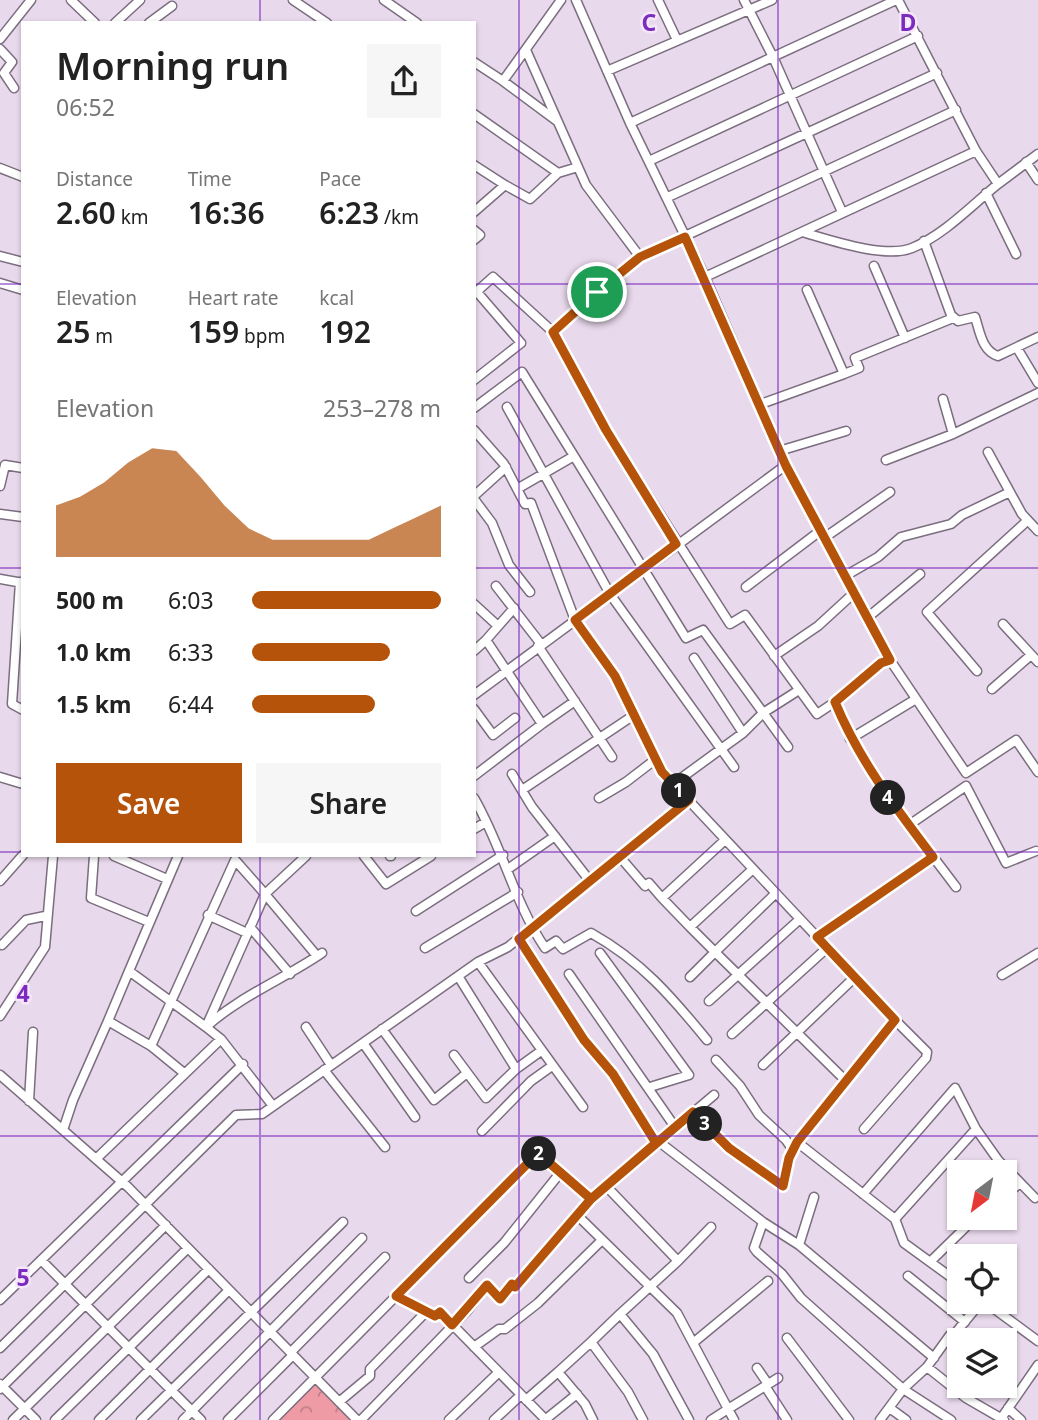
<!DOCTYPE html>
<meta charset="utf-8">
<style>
:root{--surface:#fff;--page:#f6f6f6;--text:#222;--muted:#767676;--accent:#b45309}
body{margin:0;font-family:"Noto Sans",sans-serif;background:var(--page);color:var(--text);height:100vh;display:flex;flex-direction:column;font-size:26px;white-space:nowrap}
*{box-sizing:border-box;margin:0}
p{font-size:23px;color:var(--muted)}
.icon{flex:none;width:38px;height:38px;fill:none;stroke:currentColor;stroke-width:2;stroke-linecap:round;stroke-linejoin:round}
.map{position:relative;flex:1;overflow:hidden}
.side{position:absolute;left:21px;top:21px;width:455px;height:836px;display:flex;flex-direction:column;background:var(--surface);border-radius:0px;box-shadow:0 2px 5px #0004}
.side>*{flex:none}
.needle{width:46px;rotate:212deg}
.fabs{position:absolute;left:947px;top:1160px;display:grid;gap:14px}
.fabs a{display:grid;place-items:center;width:70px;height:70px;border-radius:0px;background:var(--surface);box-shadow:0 2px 5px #0004;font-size:35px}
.pin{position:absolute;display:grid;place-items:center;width:60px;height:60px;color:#fff;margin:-30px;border:4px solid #fff;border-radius:50%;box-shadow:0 2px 7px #0007}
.km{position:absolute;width:35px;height:35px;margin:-18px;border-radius:50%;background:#222;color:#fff;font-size:19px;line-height:35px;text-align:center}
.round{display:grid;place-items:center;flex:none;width:74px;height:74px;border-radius:0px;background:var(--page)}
.head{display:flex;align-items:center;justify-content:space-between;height:119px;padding:0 35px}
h1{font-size:38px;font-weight:600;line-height:52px}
.figures{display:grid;grid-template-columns:repeat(3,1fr);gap:10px;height:119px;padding:7px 35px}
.figures div{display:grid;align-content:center}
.figures b{font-size:30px;font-weight:600}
.figures small{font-size:19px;font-weight:400}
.figures p{font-size:19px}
.chart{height:196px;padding:14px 35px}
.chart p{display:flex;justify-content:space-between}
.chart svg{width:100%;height:126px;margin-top:7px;fill:var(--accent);opacity:.7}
.button{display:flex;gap:14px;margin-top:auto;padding:14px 35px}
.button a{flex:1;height:80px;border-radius:0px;background:var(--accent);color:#fff;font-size:28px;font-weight:600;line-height:80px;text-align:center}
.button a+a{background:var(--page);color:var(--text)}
ul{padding:0 35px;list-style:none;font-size:23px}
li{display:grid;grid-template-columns:112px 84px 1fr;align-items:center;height:52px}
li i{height:18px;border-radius:9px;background:var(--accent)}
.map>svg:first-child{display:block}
</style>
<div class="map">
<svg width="1038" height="1420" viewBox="0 0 1038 1420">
<defs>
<pattern id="forest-crowns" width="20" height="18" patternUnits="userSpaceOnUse" patternTransform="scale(1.75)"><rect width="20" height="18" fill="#ee9ba6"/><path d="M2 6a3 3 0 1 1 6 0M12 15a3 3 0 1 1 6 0" fill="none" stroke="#c17e88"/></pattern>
</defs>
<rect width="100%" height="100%" fill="#e8d9ec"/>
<path fill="url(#forest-crowns)" d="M315,1377L357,1420H273Z"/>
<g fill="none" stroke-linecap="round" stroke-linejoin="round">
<g stroke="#7b6e7f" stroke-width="11">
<path id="minor" d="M71,0L95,23
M293,0L327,23
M384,0L417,23
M576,0L630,123L705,277L791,477L890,660L966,773L1016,740L1038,772
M658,0L677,40
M744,0L773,57L842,212
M898,0L976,151L998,184L1038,154
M115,23L140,0
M149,23L172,6
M0,39L31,0
M0,49L12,62L4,73L14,88
M526,50L586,185L640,257L956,110
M474,62L503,81L561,0
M607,71L772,0
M503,81L557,121
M474,114L558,173L578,167
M630,123L896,0
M649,161L918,36
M1026,162L1038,180
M474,165L505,185
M0,168L23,177
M986,193L1016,254
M668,197L937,73
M474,212L505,185L530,199L558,173
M474,230L480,235L474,240
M802,232C830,240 885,259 912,248C944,235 972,205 998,184
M924,241L951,315L958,321L975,317C980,332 982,351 998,356L1038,337
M0,256L23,262
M874,266L905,338
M705,277L976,151
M0,283L23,290
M474,294L493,277L553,332L606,430L730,624L745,615L817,714L835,702C864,771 911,827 956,887
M553,332L640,257
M1017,348L1038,383
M844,374L859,368L855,358L953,318
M474,380L521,343L477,292
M943,399L953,434L1038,393
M758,405L844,374L807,290
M507,407L610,594L734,767
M474,408L522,372L574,456
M474,430L504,464L525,504L531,503L575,620L615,676L662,772L895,1020L797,1142L789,1158L783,1186L729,1148L693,1112
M779,451L846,431
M988,452L1022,514L1038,531
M886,460L953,434
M0,486L5,465L23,468
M517,489L574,456L686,638L703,630L788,747
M474,496L506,467
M474,499L492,523L509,565L530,592
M0,514L23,517
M824,538L890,492
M845,576L878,557L901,537L951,524L962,515L1010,492
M0,579L23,583
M20,582L12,704L23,710
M496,586L541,644
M746,587L820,531
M474,604L498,626
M514,608L486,640L542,724L575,701
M867,618L920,574
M1003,624L1038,662
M538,646L612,757
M474,651L486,640
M774,656L818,626L854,593
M694,658L743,733L763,713L799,690
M977,671L927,612L1027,521
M992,689L1031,655
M474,695L786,465
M835,702L882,663L890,660
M474,709L493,735L515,718
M850,739L916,699
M512,774L532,807L590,881
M474,776L542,724
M0,777L23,784
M673,784L743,733
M522,790L634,715
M474,798C502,846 514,902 545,948L556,941L563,949L591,933C641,961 671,996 707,1040
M599,798L626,782L656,759
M909,825L966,786L1006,863L1036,851
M474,829L486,822
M94,856L91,898L149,922
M114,856L167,879
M178,856L129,971L206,1027C240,996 284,979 322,953
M306,856L265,894L317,956
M364,856L386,884L431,856
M390,856H391
M620,857L645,886L649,883L662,898L725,840
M508,869L555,836
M0,881L23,855
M662,898L690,927L753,869
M416,911L503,855
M208,915L247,933
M250,927L290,974
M690,927L715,952L776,893
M817,937L933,857
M519,939L584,1040L613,1075L656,1143
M2,945L26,920L45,916
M425,948L518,892
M600,953L689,1075L650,1087
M478,962L583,1107
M129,971L108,1021L151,1046
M569,974L675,1127
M1002,975L1038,953
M458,976L516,1069L541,1051
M690,977L715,952L846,1081
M709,1001L800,919
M0,1016L45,947L53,856
M306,1027L331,1065
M382,1029L434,1100L467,1073
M732,1034L827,948
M363,1043L415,1117
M454,1055L486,1098L516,1069
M716,1060L740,1086L759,1115L786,1140L793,1150
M763,1065L855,977
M324,1070L385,1147
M184,1073L151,1046L235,860L265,894L206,1027L221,1039
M0,1075L128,1187L357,1420
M29,1101L33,1032
M864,1129L926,1058L927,1052L895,1020
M63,1130L73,1100L108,1021
M482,1131L531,1081L552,1066
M658,1141L763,1222L799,1245
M797,1142L895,1219L904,1243L959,1283
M96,1159L221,1039L273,1106
M606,1186L678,1261L620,1314L653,1354L689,1420
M863,1194L955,1088L976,1129L998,1160L1035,1198
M1004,1196L1019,1184
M814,1197L799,1245L934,1358
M591,1199L714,1095
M895,1219L976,1129
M763,1222L754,1248L757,1252L782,1274L801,1298L903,1389L951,1420
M41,1260L201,1420
M678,1261L711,1227
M930,1262L975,1218
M908,1276L965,1322
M469,1278L504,1243L560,1173
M396,1296L435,1316L440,1312L546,1420
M0,1300L243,1064
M985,1302L1038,1341
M620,1314L591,1342L628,1392L643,1420
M787,1338L849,1420
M591,1342L558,1372L585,1404L593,1420
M693,1343L768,1281
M474,1347L499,1329H505L538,1303L602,1240
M0,1348L236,1115L262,1114L478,962L508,947L689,801
M291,1352L385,1257
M927,1367L966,1398L1004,1420
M757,1368L768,1384
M0,1384L36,1420
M765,1386L787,1420
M0,1389L166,1225
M526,1400L558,1372
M339,1402L370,1376V1369L426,1312
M1008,1408L1021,1420
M891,1409L906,1420
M546,1419L577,1394
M13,1420L188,1248
M55,1420L209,1269
M99,1420L229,1290
M141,1420L343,1222
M183,1420L362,1238
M228,1420L293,1355
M273,1420L538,1153L591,1199L577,1215L677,1313L728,1409L711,1420
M361,1420L466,1312L487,1285L500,1299L512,1284L515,1287L577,1215
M449,1420L499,1372
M494,1420L521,1395
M734,1420L728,1409L778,1378
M880,1420L903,1389L927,1367L950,1335L953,1336L981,1302
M1000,1420L1038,1365"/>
</g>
<use href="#minor" stroke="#fff" stroke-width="8"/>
</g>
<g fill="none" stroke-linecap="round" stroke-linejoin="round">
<g stroke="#fff" stroke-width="14">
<path id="route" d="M597,292L553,332L606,430L676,544L575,620L615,676L662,772L689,800L519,939L584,1040L613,1074L656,1143L591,1199L538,1153L396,1296L435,1316L440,1312L452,1325L487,1285L500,1299L512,1284L515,1287L591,1199L693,1112L729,1148L783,1186L789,1158L797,1142L895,1020L817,937L933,857C895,807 859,760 835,702L881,663L890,660L786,466L685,237L640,257L597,292"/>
</g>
<use href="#route" stroke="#b45309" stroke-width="9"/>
</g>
<path fill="none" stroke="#7b2cbf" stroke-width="2" stroke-opacity="0.55" d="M260,0V23M519,0V1420M778,0V1420M0,284H23M474,284H1038M0,568H23M474,568H1038M0,852H23M474,852H1038M260,856V1420M0,1136H1038"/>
<g font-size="23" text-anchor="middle" font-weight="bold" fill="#7b2cbf" stroke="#f5e6f9" stroke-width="5" stroke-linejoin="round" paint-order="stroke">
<text x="649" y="31">C</text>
<text x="908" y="31">D</text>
<text x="23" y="1002">4</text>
<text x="23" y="1286">5</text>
</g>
</svg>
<div class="fabs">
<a><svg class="needle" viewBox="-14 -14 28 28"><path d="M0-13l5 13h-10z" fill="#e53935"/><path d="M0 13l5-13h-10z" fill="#767676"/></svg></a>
<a><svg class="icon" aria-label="locate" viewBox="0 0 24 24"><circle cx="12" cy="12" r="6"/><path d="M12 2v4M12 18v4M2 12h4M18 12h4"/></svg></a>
<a><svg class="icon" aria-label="layers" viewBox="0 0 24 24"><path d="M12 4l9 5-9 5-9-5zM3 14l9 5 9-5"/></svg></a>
</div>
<div class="pin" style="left:597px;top:292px;background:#1e9e55"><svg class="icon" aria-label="arrive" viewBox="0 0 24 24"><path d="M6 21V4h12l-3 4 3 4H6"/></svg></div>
<b class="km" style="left:679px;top:791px">1</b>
<b class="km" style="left:539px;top:1154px">2</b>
<b class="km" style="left:705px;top:1124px">3</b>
<b class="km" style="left:888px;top:798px">4</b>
<section class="side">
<div class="head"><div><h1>Morning run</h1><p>06:52</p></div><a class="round"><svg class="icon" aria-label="share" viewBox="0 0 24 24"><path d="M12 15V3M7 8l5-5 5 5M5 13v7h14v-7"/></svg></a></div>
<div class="figures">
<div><p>Distance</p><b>2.60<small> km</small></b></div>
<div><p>Time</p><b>16:36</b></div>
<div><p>Pace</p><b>6:23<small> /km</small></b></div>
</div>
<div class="figures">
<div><p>Elevation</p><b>25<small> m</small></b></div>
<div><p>Heart rate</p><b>159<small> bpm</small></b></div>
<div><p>kcal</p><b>192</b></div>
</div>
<div class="chart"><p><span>Elevation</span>253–278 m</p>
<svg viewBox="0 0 160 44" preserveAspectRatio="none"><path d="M0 44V26L10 23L20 18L30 11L40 6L50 7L60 16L70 26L80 34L90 38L100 38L110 38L120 38L130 38L140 34L150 30L160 26V44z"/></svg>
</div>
<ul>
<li><b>500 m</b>6:03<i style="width:100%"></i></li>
<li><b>1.0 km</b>6:33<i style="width:73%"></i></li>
<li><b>1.5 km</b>6:44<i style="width:65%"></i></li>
</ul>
<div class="button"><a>Save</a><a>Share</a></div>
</section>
</div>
